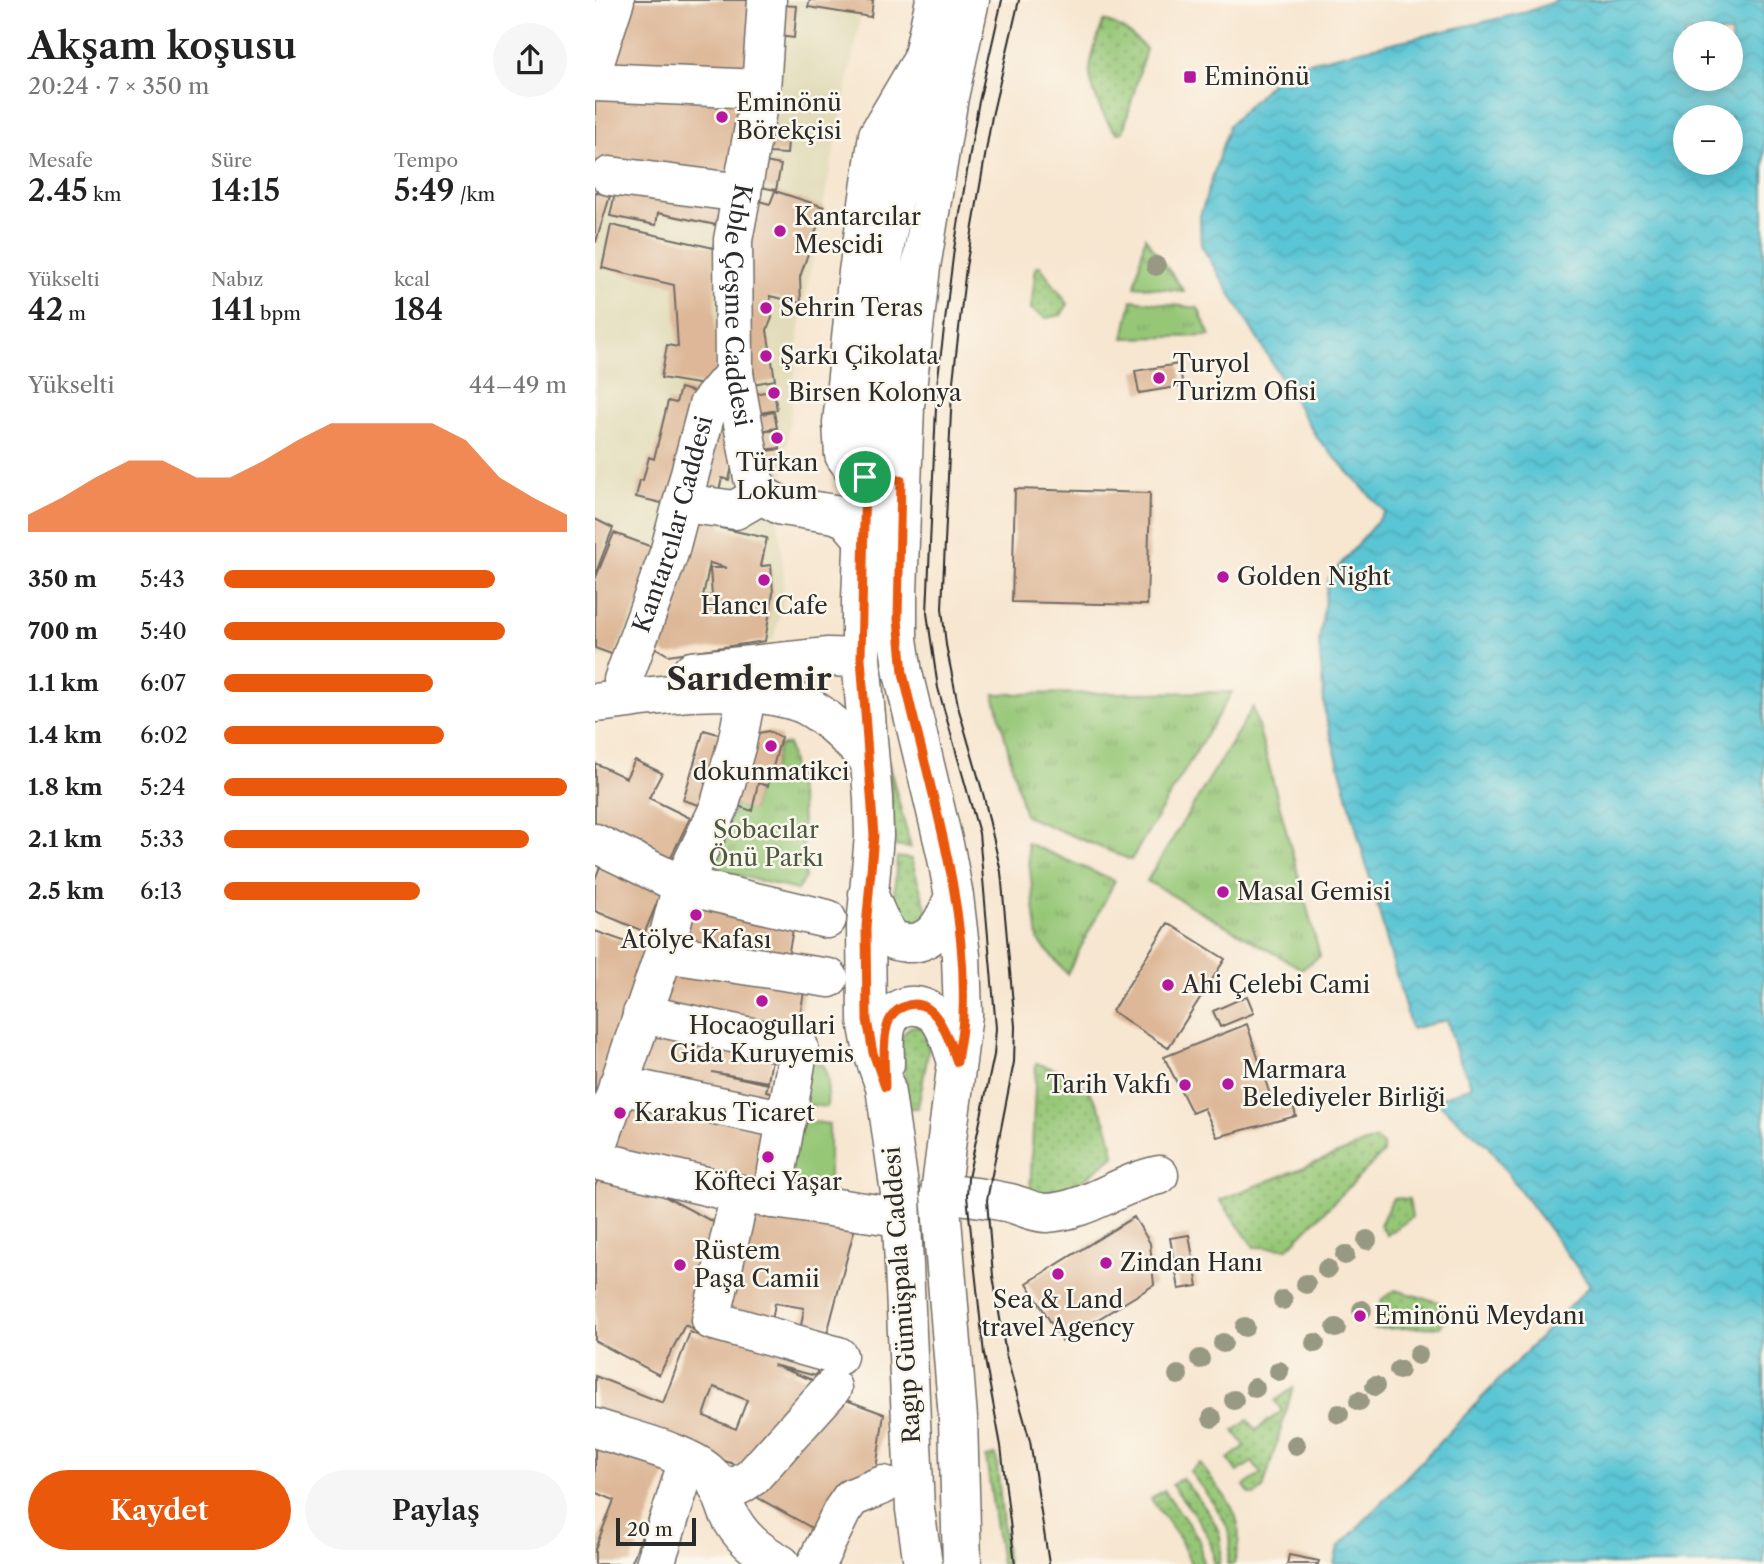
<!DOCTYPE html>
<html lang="tr">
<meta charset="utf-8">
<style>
:root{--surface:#fff;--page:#f6f6f6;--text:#222;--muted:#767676;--accent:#ea580c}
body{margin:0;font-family:"Libre Caslon Text",serif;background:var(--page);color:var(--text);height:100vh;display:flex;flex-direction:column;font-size:26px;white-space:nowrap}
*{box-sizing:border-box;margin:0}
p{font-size:23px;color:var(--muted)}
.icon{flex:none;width:38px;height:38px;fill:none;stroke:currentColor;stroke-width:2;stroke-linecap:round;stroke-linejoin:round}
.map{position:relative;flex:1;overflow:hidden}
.sheet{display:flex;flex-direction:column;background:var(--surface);width:595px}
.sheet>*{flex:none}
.fabs{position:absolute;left:1078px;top:21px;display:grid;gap:14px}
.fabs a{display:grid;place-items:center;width:70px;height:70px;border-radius:50%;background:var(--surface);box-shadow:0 4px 18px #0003;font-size:35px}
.scale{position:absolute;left:21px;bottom:18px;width:80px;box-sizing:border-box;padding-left:7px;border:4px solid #2b2b2b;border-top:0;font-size:19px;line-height:24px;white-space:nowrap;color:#2b2b2b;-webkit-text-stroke:5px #fbf7ec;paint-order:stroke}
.pin{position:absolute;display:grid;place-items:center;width:60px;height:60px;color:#fff;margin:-30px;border:4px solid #fff;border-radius:50%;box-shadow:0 2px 7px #0007}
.round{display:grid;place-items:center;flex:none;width:74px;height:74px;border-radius:37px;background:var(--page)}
.head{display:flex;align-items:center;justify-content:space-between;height:119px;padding:0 28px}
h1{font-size:38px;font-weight:600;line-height:52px}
.figures{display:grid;grid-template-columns:repeat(3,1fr);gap:10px;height:119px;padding:7px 28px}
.figures div{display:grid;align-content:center}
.figures b{font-size:30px;font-weight:600}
.figures small{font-size:19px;font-weight:400}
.figures p{font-size:19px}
.chart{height:196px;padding:14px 28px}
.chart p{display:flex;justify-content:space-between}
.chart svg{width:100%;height:126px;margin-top:7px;fill:var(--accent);opacity:.7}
.cta{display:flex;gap:14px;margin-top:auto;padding:14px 28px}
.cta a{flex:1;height:80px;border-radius:42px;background:var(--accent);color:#fff;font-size:28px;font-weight:600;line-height:80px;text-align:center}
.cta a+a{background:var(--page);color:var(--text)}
ul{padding:0 28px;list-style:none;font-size:23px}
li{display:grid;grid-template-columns:112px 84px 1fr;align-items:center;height:52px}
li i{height:18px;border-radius:9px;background:var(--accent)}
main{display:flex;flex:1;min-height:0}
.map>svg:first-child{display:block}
</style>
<main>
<section class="sheet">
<div class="head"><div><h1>Akşam koşusu</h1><p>20:24 · 7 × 350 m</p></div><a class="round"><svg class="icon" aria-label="share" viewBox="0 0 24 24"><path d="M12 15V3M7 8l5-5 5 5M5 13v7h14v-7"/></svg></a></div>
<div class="figures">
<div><p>Mesafe</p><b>2.45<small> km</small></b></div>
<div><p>Süre</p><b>14:15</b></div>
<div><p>Tempo</p><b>5:49<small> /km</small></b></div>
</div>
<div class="figures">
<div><p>Yükselti</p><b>42<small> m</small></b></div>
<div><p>Nabız</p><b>141<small> bpm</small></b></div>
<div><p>kcal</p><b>184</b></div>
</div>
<div class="chart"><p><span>Yükselti</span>44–49 m</p>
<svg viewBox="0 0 160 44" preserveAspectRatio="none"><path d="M0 44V38L10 32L20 25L30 19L40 19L50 25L60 25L70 19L80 12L90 6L100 6L110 6L120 6L130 12L140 25L150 32L160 38V44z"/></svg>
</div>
<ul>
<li><b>350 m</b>5:43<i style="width:79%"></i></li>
<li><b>700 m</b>5:40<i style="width:82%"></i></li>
<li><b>1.1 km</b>6:07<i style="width:61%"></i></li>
<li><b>1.4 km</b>6:02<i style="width:64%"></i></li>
<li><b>1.8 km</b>5:24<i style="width:100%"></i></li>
<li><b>2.1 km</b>5:33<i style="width:89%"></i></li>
<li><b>2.5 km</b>6:13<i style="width:57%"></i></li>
</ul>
<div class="cta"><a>Kaydet</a><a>Paylaş</a></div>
</section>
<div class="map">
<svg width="1169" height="1564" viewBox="0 0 1169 1564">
<defs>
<pattern id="grass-dots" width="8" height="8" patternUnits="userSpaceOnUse" patternTransform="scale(1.75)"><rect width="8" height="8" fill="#96c777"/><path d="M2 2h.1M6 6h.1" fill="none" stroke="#7ba262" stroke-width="1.8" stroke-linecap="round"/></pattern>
<pattern id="park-tufts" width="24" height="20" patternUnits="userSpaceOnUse" patternTransform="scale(1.75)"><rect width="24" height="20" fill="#96c777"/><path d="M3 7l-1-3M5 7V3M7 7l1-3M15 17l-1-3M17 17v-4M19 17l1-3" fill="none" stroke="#7ba262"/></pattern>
<pattern id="water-waves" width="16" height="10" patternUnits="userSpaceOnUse" patternTransform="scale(1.75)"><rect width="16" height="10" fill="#5ac5d4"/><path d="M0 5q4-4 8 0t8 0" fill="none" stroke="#4ea9b6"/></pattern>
</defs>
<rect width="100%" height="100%" fill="#fbf7ec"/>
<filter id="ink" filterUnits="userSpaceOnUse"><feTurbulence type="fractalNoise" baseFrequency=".0143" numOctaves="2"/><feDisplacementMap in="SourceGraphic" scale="14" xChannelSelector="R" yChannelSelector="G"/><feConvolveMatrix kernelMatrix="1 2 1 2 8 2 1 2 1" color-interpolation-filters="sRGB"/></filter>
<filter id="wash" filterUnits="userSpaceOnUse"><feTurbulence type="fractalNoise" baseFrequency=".00686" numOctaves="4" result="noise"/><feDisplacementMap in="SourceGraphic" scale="28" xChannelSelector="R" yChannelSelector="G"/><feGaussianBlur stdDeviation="1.57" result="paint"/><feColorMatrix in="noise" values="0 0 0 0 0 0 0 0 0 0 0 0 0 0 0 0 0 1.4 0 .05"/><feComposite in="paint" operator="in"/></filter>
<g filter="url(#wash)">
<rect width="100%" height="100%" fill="#f7e6d0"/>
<path fill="#e2dcba" d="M0,0H269L207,313L183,523L189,572L188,605L178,640L0,658Z"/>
<path fill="url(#grass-dots)" stroke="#607951" stroke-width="2" d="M508,21C526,25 538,36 551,49L528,132L523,133C511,127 493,83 495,69C496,53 504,36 508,21Z
M441,266H445L473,304L466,315L451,318L436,309Z
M293,761L316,848L300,846Z
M302,857L316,859L333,914C324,922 318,925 305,923L298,909Z
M322,1026L331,1033L334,1047L323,1108H313L306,1037L315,1027Z
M441,1063C452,1067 466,1071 477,1077C502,1091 516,1129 519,1156L476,1189L435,1195Z
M781,1139L788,1145V1153L693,1248L659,1247L625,1200Z
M798,1198L814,1199L817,1217L792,1235L785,1225Z
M800,1290L844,1302L849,1320L845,1327L779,1329L787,1299Z
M698,1388L668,1489L660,1495L655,1494L649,1486L666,1474L657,1462L643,1472L633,1459L650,1446L639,1431L653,1420L661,1430L687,1411L680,1401Z
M401,1455L412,1564H406L391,1457Z
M605,1463C632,1502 654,1514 639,1564H632C634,1555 637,1546 635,1537C632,1517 606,1488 595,1471Z
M587,1478C606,1504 635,1529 624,1564H618C621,1534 593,1508 577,1485Z
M569,1490L604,1539L608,1564H596L585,1539L556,1499Z"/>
<path fill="url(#park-tufts)" stroke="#607951" stroke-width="2" d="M550,237L589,291L540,286Z
M537,300L603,308L615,336L529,338Z
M637,692L536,860L430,816L399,694Z
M658,707L725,956L707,969L552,881Z
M193,744L206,805L210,878L202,890L114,868L140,805L157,810L163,783L173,786L184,746Z
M432,843L520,881L472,974L443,940Z"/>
<path fill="#96c777" stroke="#607951" stroke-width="2" d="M211,1062L228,1065L233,1080L232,1107L206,1104Z
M202,1120L234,1124V1188L191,1185Z"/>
<path fill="url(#water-waves)" stroke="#427880" stroke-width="2" fill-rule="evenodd" d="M963,0H1169V1564H739L743,1548L995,1285L892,1145L840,1100L877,1086L863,1057L852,1020L816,1029L730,714L724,641L733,579L790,512L722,438L606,245L605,216L634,125L692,67L932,12ZM1090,33H1136V79H1090ZM1090,117H1136V163H1090Z"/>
<g id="blocks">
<path fill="#ddb797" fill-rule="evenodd" d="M33,0H155L151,86L0,79Z
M215,0H278L276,17L213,7Z
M185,5L202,6L199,38L183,36Z
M0,84L150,90L137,185L0,172Z
M175,128L194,129L192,154L174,153Z
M165,161L186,165L181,190L160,186Z
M23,179L131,200L126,226L63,213L61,225L15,216Z
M180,191L229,207L205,277L206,303L175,296L177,318L172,330L180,380L158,384L146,290L160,200L175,204Z
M0,192L15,196L1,242H0Z
M16,225L119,248L121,387L66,378L72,345L83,347L79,285L7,268Z
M584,364L588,386L544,393L540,371Z
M85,388L113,396L75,505L41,497L45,480H48L54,457L59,459L73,401L81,403Z
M179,391L182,410L159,414L156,394Z
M114,407L133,411L140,452L134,480L127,478L121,503L131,506L126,528L172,538L166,566L176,565L178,593L170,641L73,655L56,645ZM115,563L132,568H115L117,596H108Z
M179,412L182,428L164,431L162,415Z
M183,430L185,448L167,450L165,432Z
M185,449L188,470L170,473L167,452Z
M420,489L555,493L552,605L417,602Z
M0,519L18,528L0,575Z
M19,533L68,551L19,655L0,648V580Z
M109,730L140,739L114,808L88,800Z
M173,731L186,737L173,786L163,783L157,811L134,803L155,735Z
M40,760L67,773L54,798L95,818L71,868L0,834V763L31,778Z
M7,862L68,888L50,932L0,911V879Z
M88,902L199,924L191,967L79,945Z
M573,923L630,959L573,1048L517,1011Z
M0,931L63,953L0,1132Z
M75,956L211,980L201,1039L63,1012Z
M652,996L659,1013L625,1027L618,1011Z
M52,1017L178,1053L173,1082L117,1072L173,1084L171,1091L193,1096L188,1115L35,1084Z
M652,1024L679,1107L697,1101L701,1116L622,1137L609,1108L597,1113L569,1057Z
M32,1088L189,1123L173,1198L5,1152Z
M10,1165L141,1234L154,1198L260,1227L221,1376L178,1365L228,1384L155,1469L0,1420V1376L68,1403L95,1332L117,1341L90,1325L64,1375L0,1341V1186ZM180,1303L209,1308L206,1326L177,1321ZM119,1387L152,1400L141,1429L109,1416Z
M539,1217L555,1243L559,1285L467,1341L432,1283Z
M594,1235L603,1286L584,1289L575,1238Z
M240,1396L289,1414L279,1483L233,1537L158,1495Z
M0,1436L74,1465L36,1564H0V1549L19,1500L0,1492Z
M694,1555L724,1561L723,1564H692Z"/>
</g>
</g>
<g filter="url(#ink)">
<use href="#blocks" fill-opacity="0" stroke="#726c65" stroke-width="2"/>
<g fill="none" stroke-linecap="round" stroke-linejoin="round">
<g stroke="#726c65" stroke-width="41">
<g id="minor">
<path id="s1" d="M172,0L166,89L138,240L139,374L158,478L166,495L187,506L240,514L252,519L268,538"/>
<path d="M0,62L20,0"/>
<path d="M0,82L166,89"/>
<path d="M15,176L147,193"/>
<path d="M270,476L259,469L249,455L247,423L263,272L283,135L323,67"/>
<path d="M88,503L140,510L166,495"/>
<path d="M97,671L233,657L266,658"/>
<path id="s2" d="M28,680L74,553L113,405L139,374"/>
<path d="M0,703C56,697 109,686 165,694C180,696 198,699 212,706C236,719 254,740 273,758"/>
<path d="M0,843L87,885L232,919"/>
<path d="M69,953L234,978"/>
<path d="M47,1014L204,1047L177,1199"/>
<path d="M23,1085L192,1120"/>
<path d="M0,1154L69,953L87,885L124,808L142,743L152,692"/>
<path d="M0,1160L145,1194L290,1215"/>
<path d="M145,1194L116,1320L243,1356"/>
<path d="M345,1194C368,1195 393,1198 415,1203C427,1206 439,1213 452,1213C492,1211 525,1183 564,1175"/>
<path d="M0,1428C29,1438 95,1453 115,1474C124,1484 128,1499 133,1512C144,1537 163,1551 186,1564"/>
<path d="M123,1488L145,1485L157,1477L237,1388"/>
<path d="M60,1564L93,1460"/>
<path d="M221,1564L247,1511L256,1498L288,1485"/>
</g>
</g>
<g stroke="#726c65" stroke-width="41">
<path id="major" d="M273,894C280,908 287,933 301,941C303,942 309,942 312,943C339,945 351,917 359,896
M290,1064C290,1052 288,1037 292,1025C302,997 336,1002 348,1025C354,1036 358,1050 362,1062
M328,1564L320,1509L306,1200L290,1087L278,1053L272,1020L271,927L279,836L278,798L266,658V600L273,421L290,246L310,137L340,0
M367,1564L363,1418L345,1194L368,1014L366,956L359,896L351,853L308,673L303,639V593L310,406L326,267L354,97L375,0"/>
</g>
<use href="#minor" stroke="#fff" stroke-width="38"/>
<use href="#major" stroke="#fff" stroke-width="38"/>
<path stroke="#2b2b2b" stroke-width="2" d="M407,0L383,106L359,249L342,385L332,613L343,688L384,833L401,1028L399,1055L373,1178L372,1196L389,1354L406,1446L420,1564
M424,0L397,116L371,267L357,390L347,608L351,645L364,710L389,797L406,872L420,1026L419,1062L392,1200L398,1276L411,1355L435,1441L454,1564"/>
</g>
<g fill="#989982">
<circle cx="561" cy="266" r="10"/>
<circle cx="772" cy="1240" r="10"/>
<circle cx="750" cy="1255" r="10"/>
<circle cx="732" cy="1269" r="10"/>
<circle cx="711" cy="1284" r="10"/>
<circle cx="688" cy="1300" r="10"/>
<circle cx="767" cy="1310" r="10"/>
<circle cx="650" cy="1327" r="10"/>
<circle cx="741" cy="1328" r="10"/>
<circle cx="628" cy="1343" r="10"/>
<circle cx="720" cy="1343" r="10"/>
<circle cx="823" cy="1355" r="10"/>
<circle cx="605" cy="1359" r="10"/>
<circle cx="804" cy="1370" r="10"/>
<circle cx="684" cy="1371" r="10"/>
<circle cx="583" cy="1375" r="10"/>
<circle cx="780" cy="1386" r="10"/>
<circle cx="660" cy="1388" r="10"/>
<circle cx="639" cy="1400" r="10"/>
<circle cx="764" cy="1401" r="10"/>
<circle cx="744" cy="1414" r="10"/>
<circle cx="617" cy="1418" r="10"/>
<circle cx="701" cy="1445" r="10"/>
</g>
</g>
<g fill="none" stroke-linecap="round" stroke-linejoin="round" filter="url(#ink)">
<g stroke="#fff" stroke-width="14">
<path id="route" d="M270,477L306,480L303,619L308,673C333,785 373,898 368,1014C368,1030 364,1046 362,1062C354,1041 341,992 308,1007C300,1010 294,1018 292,1027C287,1045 290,1068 290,1087L278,1053L272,1020L271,927L279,836L266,658Z"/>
</g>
<use href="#route" stroke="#ea580c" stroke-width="9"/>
</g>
<g fill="#b5179e" stroke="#fbf7ec" stroke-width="2.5">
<rect x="588" y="70" width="14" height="14" rx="3.5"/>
<circle cx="127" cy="117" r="7"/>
<circle cx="185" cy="231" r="7"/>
<circle cx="171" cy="308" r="7"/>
<circle cx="171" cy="356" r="7"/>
<circle cx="564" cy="378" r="7"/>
<circle cx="179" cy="393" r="7"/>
<circle cx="182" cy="438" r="7"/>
<circle cx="628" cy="577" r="7"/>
<circle cx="169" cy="580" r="7"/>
<circle cx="176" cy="746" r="7"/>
<circle cx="628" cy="892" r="7"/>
<circle cx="101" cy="915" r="7"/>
<circle cx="573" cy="985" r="7"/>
<circle cx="167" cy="1001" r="7"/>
<circle cx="633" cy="1084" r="7"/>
<circle cx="590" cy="1085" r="7"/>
<circle cx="25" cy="1113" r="7"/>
<circle cx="173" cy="1157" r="7"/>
<circle cx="511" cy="1263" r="7"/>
<circle cx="85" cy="1265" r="7"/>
<circle cx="463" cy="1274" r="7"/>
<circle cx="765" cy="1316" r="7"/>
</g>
<g text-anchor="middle" stroke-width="5" stroke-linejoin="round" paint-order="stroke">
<g font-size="24" fill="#2b2b2b" stroke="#fbf7ec" text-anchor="start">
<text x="609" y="85">Eminönü</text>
<text x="141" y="111">Eminönü<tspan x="141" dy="28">Börekçisi</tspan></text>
<text x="199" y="225">Kantarcılar<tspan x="199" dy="28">Mescidi</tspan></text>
<text x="185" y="316">Sehrin Teras</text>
<text x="185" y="364">Şarkı Çikolata</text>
<text x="578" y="372">Turyol<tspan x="578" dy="28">Turizm Ofisi</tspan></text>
<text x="193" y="401">Birsen Kolonya</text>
<text x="182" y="471" text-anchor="middle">Türkan<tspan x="182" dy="28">Lokum</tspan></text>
<text x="642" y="585">Golden Night</text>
<text x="169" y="614" text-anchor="middle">Hancı Cafe</text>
<text x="176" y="780" text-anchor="middle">dokunmatikci</text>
<text x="642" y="900">Masal Gemisi</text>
<text x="101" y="948" text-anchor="middle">Atölye Kafası</text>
<text x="587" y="993">Ahi Çelebi Cami</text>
<text x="167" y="1034" text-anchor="middle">Hocaogullari<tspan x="167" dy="28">Gida Kuruyemis</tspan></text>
<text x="647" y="1078">Marmara<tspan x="647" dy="28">Belediyeler Birliği</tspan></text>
<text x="576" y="1093" text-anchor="end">Tarih Vakfı</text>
<text x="39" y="1121">Karakus Ticaret</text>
<text x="173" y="1190" text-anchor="middle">Köfteci Yaşar</text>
<text x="99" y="1259">Rüstem<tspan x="99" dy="28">Paşa Camii</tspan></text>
<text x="525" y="1271">Zindan Hanı</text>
<text x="463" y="1308" text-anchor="middle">Sea &amp; Land<tspan x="463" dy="28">travel Agency</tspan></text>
<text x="779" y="1324">Eminönü Meydanı</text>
</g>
<g font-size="24" fill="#2b2b2b" stroke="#fbf7ec">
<text dy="8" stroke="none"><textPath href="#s1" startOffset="308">Kıble Çeşme Caddesi</textPath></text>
<text dy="8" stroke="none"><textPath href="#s2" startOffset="164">Kantarcılar Caddesi</textPath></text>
<text transform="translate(307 1295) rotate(-94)" y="8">Ragıp Gümüşpala Caddesi</text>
</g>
<g font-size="24" fill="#4b5a42" stroke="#fbf7ec">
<text x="171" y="838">Sobacılar<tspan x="171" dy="28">Önü Parkı</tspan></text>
</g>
<g font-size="32" font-weight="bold" fill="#2b2b2b" stroke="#fbf7ec">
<text x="154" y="690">Sarıdemir</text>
</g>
</g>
</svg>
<div class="fabs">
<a>+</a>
<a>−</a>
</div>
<div class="scale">20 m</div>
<div class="pin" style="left:270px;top:477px;background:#1e9e55"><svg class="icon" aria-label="arrive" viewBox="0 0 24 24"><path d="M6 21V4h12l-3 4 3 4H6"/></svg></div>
</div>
</main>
